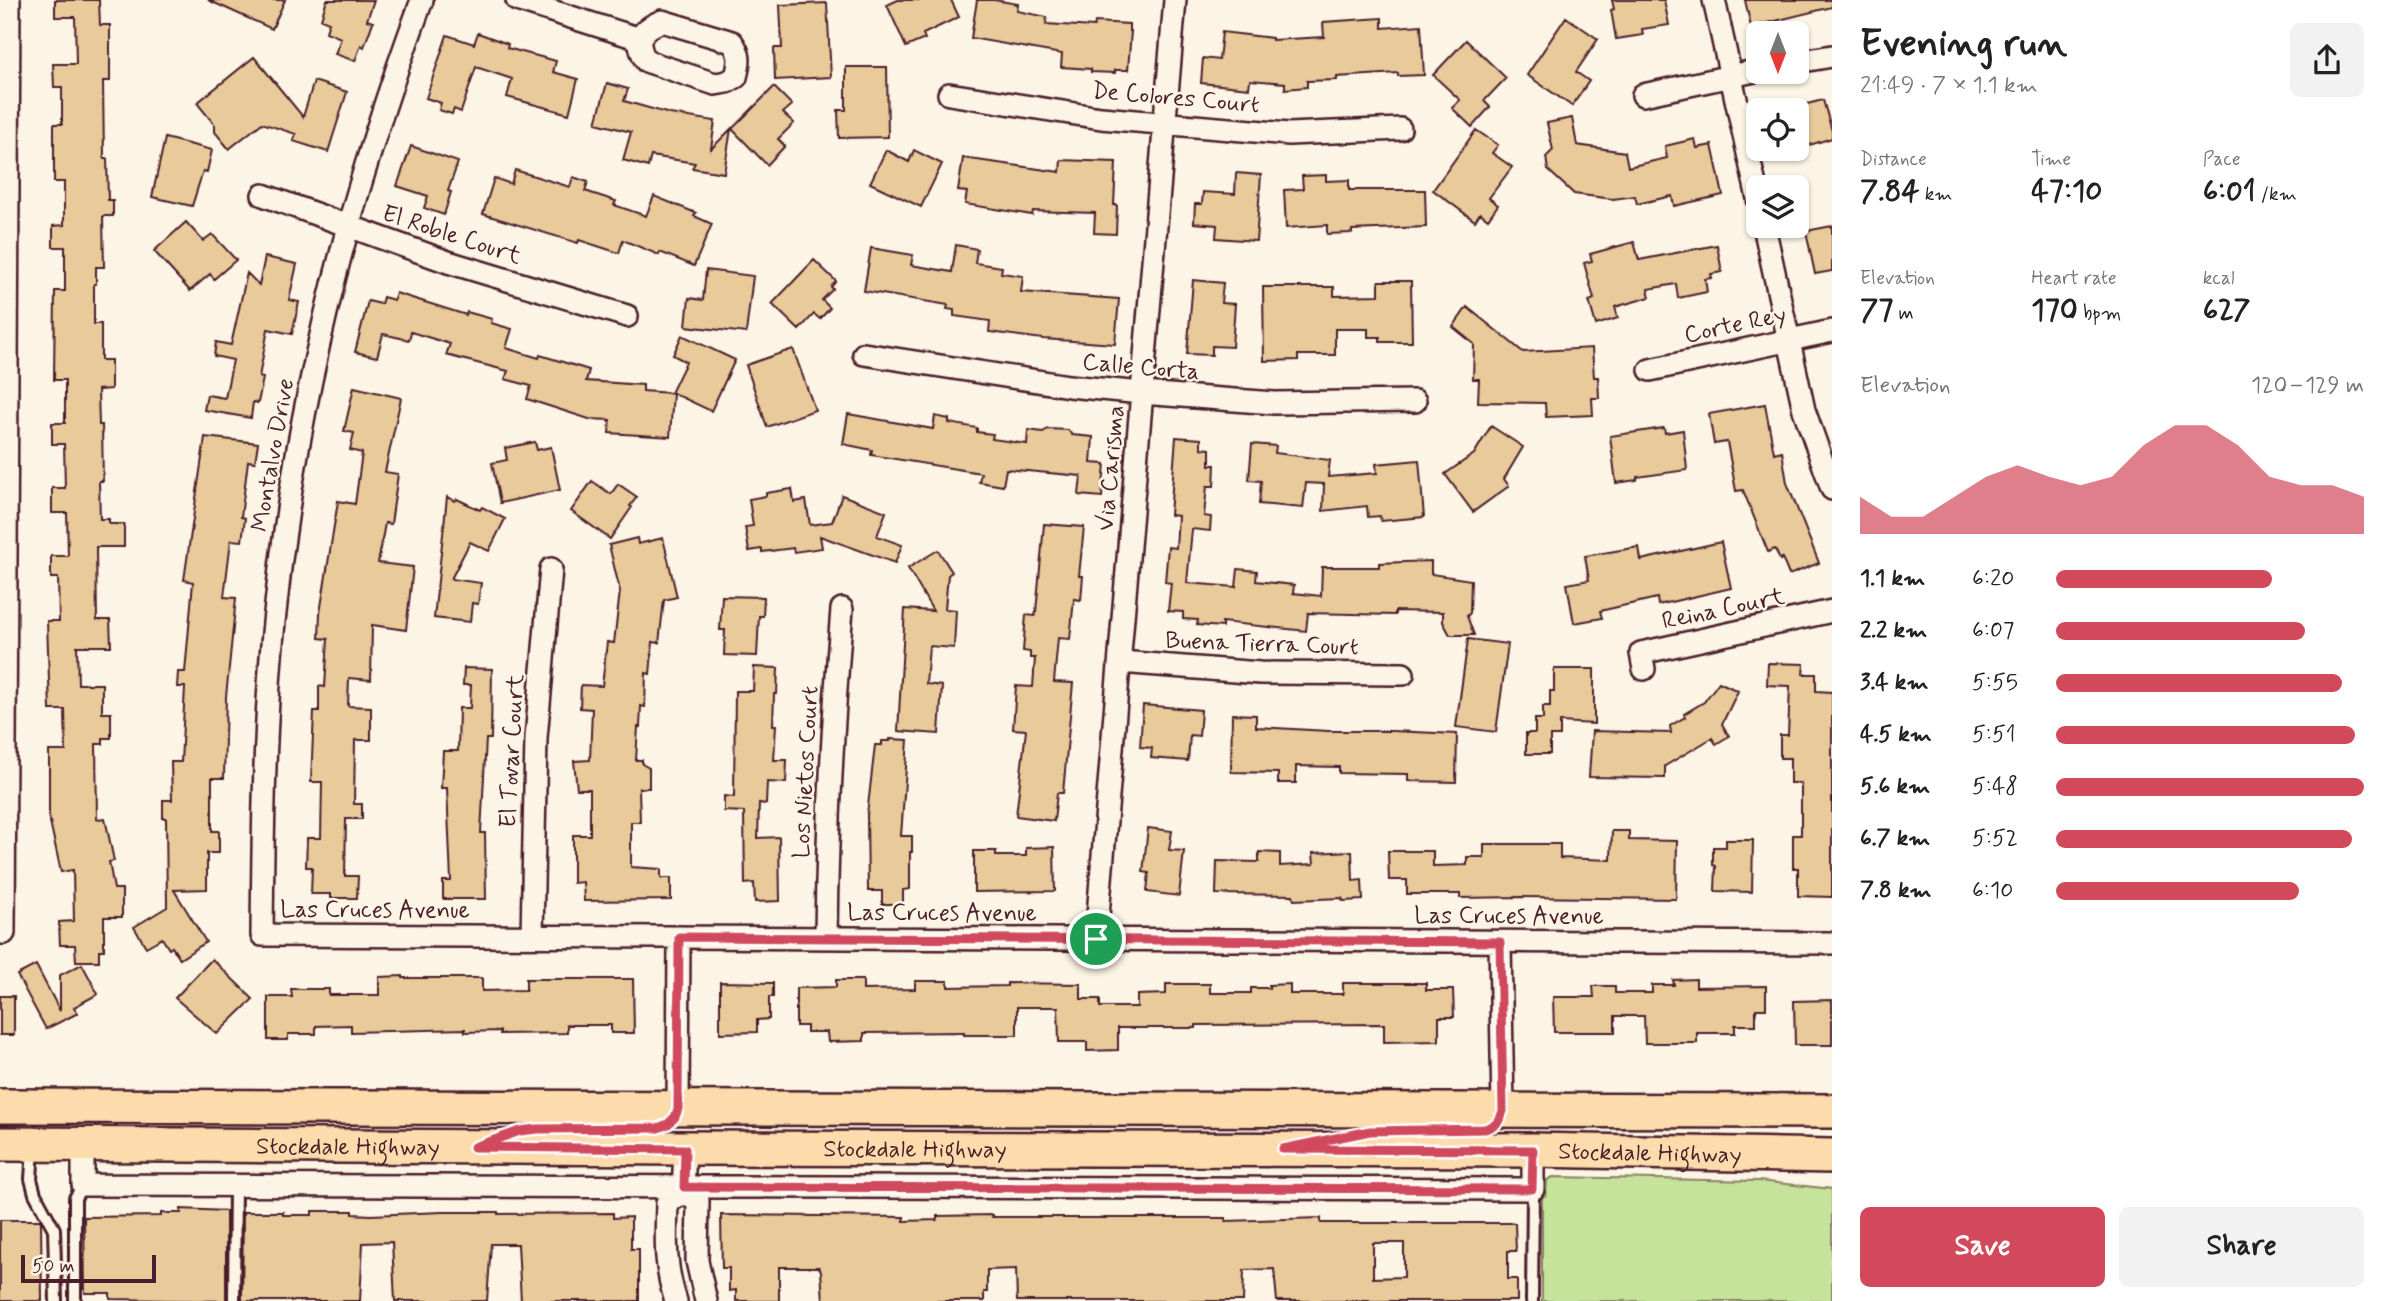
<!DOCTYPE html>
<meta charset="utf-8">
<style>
:root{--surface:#fff;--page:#f2f2f2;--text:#222;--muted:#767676;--accent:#d1495b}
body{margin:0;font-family:Mynerve,sans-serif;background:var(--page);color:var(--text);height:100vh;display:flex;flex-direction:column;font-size:26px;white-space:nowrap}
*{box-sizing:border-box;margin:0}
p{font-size:23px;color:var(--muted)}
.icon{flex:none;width:38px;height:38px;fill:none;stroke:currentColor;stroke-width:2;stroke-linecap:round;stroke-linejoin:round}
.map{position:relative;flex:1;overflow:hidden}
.drawer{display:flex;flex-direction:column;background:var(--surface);width:560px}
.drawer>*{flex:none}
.needle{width:46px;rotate:180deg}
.buttons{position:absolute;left:1746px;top:21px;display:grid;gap:14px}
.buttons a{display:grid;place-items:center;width:63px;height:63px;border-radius:10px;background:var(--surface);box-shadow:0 2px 5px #0004;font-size:35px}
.scale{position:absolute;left:21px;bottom:18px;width:135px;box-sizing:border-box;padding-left:7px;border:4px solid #4a1f2b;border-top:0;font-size:19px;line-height:24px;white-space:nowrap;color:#4a1f2b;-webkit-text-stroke:5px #fcf5e5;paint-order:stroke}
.pin{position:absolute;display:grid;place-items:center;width:60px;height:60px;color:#fff;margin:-30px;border:4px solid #fff;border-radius:50%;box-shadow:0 2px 7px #0007}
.round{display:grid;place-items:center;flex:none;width:74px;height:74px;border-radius:10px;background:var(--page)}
.overview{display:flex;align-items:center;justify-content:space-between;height:119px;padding:0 28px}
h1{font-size:38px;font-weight:700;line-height:52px}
.stats{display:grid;grid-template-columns:repeat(3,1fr);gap:10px;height:119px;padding:7px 28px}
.stats div{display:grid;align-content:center}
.stats b{font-size:30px;font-weight:700}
.stats small{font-size:19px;font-weight:400}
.stats p{font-size:19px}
.chart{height:196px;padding:14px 28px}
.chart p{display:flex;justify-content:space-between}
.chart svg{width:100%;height:126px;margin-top:7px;fill:var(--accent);opacity:.7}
.primary-button{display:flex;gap:14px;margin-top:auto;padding:14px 28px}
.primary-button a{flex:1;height:80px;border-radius:10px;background:var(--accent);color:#fff;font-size:28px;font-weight:700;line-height:80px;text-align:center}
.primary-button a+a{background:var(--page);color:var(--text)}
ul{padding:0 28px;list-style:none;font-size:23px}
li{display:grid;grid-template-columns:112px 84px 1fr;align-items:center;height:52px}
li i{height:18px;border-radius:9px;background:var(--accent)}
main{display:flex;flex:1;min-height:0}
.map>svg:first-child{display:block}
</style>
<main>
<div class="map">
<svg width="1832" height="1301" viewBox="0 0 1832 1301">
<rect width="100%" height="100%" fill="#fcf5e5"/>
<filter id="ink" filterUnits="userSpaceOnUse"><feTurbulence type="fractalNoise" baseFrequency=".0143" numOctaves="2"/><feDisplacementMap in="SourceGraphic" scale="14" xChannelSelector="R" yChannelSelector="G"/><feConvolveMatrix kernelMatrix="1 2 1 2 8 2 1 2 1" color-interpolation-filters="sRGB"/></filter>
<g filter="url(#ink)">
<path fill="#c6e39b" stroke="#888163" stroke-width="2" d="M1553,1177L1759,1181L1832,1189V1301H1542V1197L1546,1196L1547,1180Z"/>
<path fill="#e8ca9b" stroke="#4a1f2b" stroke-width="2" fill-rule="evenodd" d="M55,0H99L100,25H110V81H103L104,158H107L108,200H113V216H103L104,267H96V284H94V324H101V360H111V389L98,390L99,425H102L103,481H99L100,519H109V524H124V547H96L97,620H110L111,646H77L78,684H102V713H111V738H103V744H96L97,819L105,818L114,861L109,862L114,889H122V917H104V950H99V961H76L75,945H60L59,922L74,921L73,870L61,872L49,817V751H66L65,710H50L47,621H59L58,578H51V556H68L67,513H52V488H65L64,444H52V423H65V380H54L55,291H65V247H53V226L64,225V182H54V124H62V87H54L53,64H76L75,17H55Z
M208,0H285L272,29Z
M327,0H374L367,20L373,22L364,47L361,45L355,61L335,54L341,38L326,32L329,22L321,19Z
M898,0H951L959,17L923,34L925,39L906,47L887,5Z
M977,0H994L1018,4L1017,11L1047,17L1046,24L1094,27L1095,22L1129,24V31H1131L1128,70H1115V73L1091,72V69L1061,67L1062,54L971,38Z
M1612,0H1664L1669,25L1642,29L1643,35L1616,39L1611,10L1614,9Z
M1745,0H1832V7L1751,27Z
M827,3L831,77L775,80L774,48H782L780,5Z
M1566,17L1598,39L1576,72L1589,81L1572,106L1527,75Z
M1382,18V28L1421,25L1424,75L1398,76V73L1337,77V80L1307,81V87L1285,89V83L1250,80L1249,88L1201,83L1203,58L1219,60L1222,32L1272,38V40L1324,37L1323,22Z
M478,33L508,44L507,48L556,61L553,72L578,79L569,114L507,97L512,79L476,67L461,112L454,109L452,114L439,110L441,103L426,98L447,35L474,44Z
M1466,40L1506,78L1484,101L1490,107L1472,127L1452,108L1460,100L1433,75Z
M254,57L303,117L314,81L347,92L328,152L293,141L296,134L262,123L229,149L215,132V125L197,103Z
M846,67H887L888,137L839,138L838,110H846Z
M607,83L628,89L624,101L670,114L715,121L711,149L731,129L724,173L692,168L695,163L651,156L648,167L623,160L631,132L596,123Z
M774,87L792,105L783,113L794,123L778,139L785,146L767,165L732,129Z
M1823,100L1832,131V138L1797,149V110L1804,108L1803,105Z
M1572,118L1577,145L1625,152L1628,167L1667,158L1665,146L1695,139L1697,148L1712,145L1723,195L1674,206L1672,196L1637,204L1635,196L1613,199L1574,194L1548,170L1546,157L1553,150L1547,123Z
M1476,130L1498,145L1492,153L1512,167L1489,198L1498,205L1488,219L1480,213L1475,221L1433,190Z
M165,138L212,150L207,172L203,171L192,206L152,197Z
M411,146L458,162L448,191L451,192L444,215L424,208L428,196L397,186Z
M886,150L909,162L914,150L942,164L921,207L870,183Z
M963,158L1060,172L1061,160L1116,162L1114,205H1117L1116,234L1094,233L1095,213L1033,211L1032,215L965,204L967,192L958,191Z
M515,170L570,187L573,177L588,182L585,191L616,201L614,205L646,216L654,196L696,213L694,216L712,224L694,266L660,252L659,255L623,240L619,253L579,240L578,243L483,214L494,178L511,184Z
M1236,173L1261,175L1256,241L1216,238L1217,225L1194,223L1195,204H1202L1203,192L1235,194Z
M1326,175V181L1349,180V190H1425L1426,227L1352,230V233L1327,234V225L1286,228L1284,190L1303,189L1302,176Z
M186,222L203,241L212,234L236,260L214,279L210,274L190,291L154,251Z
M1832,226V271L1815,274L1806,231Z
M1634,242L1639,260L1717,245L1722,272L1711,274L1712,278L1705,279L1707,292L1678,298L1676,284L1648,289L1650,297L1615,307L1618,318L1596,325L1589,301L1594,299L1584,263L1592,261L1590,254Z
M956,245L977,249L975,263L1002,267L1001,273L1023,276L1021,292L1119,299L1115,344L1043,339L989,332L990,321L954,316V310L947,309L948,305L864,291L871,248L913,255L911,265L952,272Z
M265,257L297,264L289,300L299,302L292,334L268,329L259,377L263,378L258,403L253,402L251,418L204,410L207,395L225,398L233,360L214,356L216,342L231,345L247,273L259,285Z
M814,260L836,281L831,287L833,289L822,300L830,308L820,319L814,314L799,330L772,304Z
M706,270L753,276L746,333L686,326L689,298L703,300Z
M1193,280L1223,283L1221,303L1235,304L1232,347L1212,346V355L1187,354Z
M1379,281H1411L1412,342H1380V337H1368V329H1335V355H1298V360L1264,361L1263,287H1334V296L1379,295Z
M396,293L466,315L467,312L492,319L491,323L512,329L506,348L539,358L540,355L589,370L586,381L643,385V391L671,393L686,362L673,355L682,335L735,360L711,411L673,393L670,437L609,433L610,420L589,419L527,399L531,386L505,379L508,371L446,355L450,344L411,332L409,340L383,334L377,357L355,352L368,301L381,304L383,297L394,300Z
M1467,307L1523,352L1592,348L1594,377H1598L1599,398H1592L1593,415L1546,417L1545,403L1478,402L1479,379H1473L1474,344L1453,327Z
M793,349L815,410L767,427L746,365Z
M354,387L401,398L385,472L398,474L391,524L385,523L378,563L413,567L406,630L372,625L371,680L349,678L348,706L371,707V740H355L354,804H362V819H346L345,876H358L357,898H331V894H311L312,867H306L307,838H321L322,782H311L314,711H319V686L325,687L328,639L319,638L320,613L338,501L355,504L362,453L350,450L354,433L344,431Z
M1765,404L1774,453L1782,451L1787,483L1819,563L1789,575L1782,558L1780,560L1775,549L1768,552L1743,490L1736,491L1727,442L1714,444L1709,414Z
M848,414L933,429L935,416L949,419V423L977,428V432L993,434L992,439L1027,444L1028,430L1043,432L1048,429L1068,430L1072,435L1093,437L1091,463L1105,464L1102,497L1079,495L1081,476L1006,469L1003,486L979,482L981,473L871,455L872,450L843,444Z
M1491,426L1523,447L1504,479L1509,486L1473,512L1445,474L1474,454Z
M1664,428L1665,433L1683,430L1687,470L1637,477V480L1616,483L1610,436Z
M205,437L258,443L255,462L248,461L241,517L245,518L242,541L231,540L224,597L236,598L226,697L224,778H212V831H219V853H207V889L174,890L206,942L180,959L172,947L169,949L162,938L146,947L134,927L167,907L166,818H163V800H172L171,762H181L185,687H177L178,672H185L193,582L184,580Z
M1176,437L1201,439V448L1210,449V465H1215L1214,486H1207L1204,516L1211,517L1210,531L1192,529L1187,583L1236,587L1238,569L1257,571L1256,581L1294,585L1293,593L1321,596L1322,567H1379V563L1431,561V574L1471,580L1470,613L1467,616L1474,635H1450L1443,622V612L1395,611V615L1308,613L1306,631L1222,622V627L1197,625L1198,620L1183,619V612L1168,611L1171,583L1165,582L1168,547L1176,548L1178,516L1170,515Z
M535,442L537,450L551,447L560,490L500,503L492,463L507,460L505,448Z
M1252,444L1276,446L1275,453L1330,460L1328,477L1377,473L1376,464L1419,460L1424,517L1381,521L1380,516L1368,517L1367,506L1323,511L1324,484L1306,483L1303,508L1259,504L1261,481L1249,480Z
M592,481L611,494L618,484L637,497L630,506L632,507L610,539L571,511Z
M792,489L794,502L806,500L810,525L832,522L842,495L886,512L877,536L902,545L895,563L820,536L822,548L794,552L793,548L762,552V549L749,551L745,527L753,526L749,499L766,496V493Z
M447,497L455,501L457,499L480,510L482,507L505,519L489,551L470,542L451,579L481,583L478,604L472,603L470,622L434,618Z
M1044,524L1084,527L1079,576H1083L1081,600L1074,599L1070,639L1058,638L1054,682L1073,683L1063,793H1057L1054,821L1016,816L1026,730L1013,729L1016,686L1033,687L1035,658H1030V652L1023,651L1026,615L1035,616L1036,612Z
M637,538L638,544L663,538L677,597L664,600L659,643L653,642L650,674L646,673L645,707L641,706L640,727H638L636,760H642V764L649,768V788H639L640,822H631V867L661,869V878H671V900L584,901L583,882L573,883V835H590V789H577L574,761L590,760L592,709L580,708L581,685L602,686L607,642L614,643L620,591L609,545Z
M1721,542L1731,588L1658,605L1657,598L1600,611L1602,618L1574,623L1567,584L1589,580L1585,556L1639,547L1641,560Z
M938,550L952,572L948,575L945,609L956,610L954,648L929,646L926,684L942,686L939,734L898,731L905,609L933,611L908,568Z
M722,596L764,597L763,616H759L757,656L724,655L725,630H720Z
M1468,639L1508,644L1496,732L1456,727Z
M1768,663L1804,664L1803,674H1816V691L1832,692V897L1798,896V868H1793V835H1801V783H1790V758H1780V735H1788L1790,686L1767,685Z
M754,667L778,668L777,694H774L773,725H776L774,760H787L786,783L767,782L766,804L759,803L758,838L779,837L780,901L755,902L754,883L745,884L744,812L724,811V796L734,797L735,691H753Z
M464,668L492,669L491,739H486L481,833H485L486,899H443V881H451L447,788H441L443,751H458L459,708H470L471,685H463Z
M1554,669H1594V724L1560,722V736H1550V754H1526V733H1535V719H1543V706H1550V691H1554Z
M1719,682L1738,691L1722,724L1729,736L1716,744L1712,738L1665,766V778L1589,777L1592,731L1671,733L1670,726L1685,717L1684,714L1704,702Z
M1143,705L1201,710L1199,736L1190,735L1188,761L1151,758L1152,748L1140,747Z
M1232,714L1256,715V727L1328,731H1392L1457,734L1456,782L1408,781V774L1339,773V767L1296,766V783H1278V773L1231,772Z
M890,739L908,740L901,836H912V852H910V889L903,890V904H882V891H868L867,815L875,745H882V741H890Z
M1148,828L1172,831L1169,850L1184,851L1179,896L1147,892L1149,873L1143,872Z
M1612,831H1629V840L1677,841L1676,899L1522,897L1460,898V894H1407V880H1389L1388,851H1433V866L1467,865V857H1484V844H1560V858L1611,860Z
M1726,840H1753L1752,892L1715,891L1716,866L1713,865V847H1726Z
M1054,847L1055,891L974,892V851H996V856H1026V848Z
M1352,851L1353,881L1362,880L1363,900L1343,901L1342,898L1294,900L1293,895L1216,894L1217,861L1259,862V852L1280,853V866L1314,864L1313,853Z
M212,959L253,999L217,1034L175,998Z
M82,964L98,994L74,1007L78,1013L46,1029L17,975L36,965L60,1011V975Z
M403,976V978H482V991L526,990V979H633L634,1033H611V1025H567V1033L500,1034V1031L465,1032V1029L351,1032V1025L316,1026V1034H288V1040H268V997H292L291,989H329V995H379V977Z
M1696,979V987L1766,986V1009H1756V1025H1735V1033H1697V1043H1645L1644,1016H1615V1032H1554L1553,997H1594L1593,986H1615V993H1652V985H1674L1673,980Z
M836,980H863V990L915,989V981H948V987L1007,986V983L1081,984V999H1100V1007H1137V995L1166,994V984H1210V993H1251V988H1269V985L1290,984V994H1343V983H1426V990H1453L1454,1017H1439V1041L1384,1042V1024L1196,1025V1028H1118V1050L1087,1051V1042H1059L1058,1007H1017V1035H964V1032L864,1033V1041L828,1042L827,1032H807V1026H796V988L836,987Z
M720,982L773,983V997H769V1019L757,1020V1032L720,1033Z
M0,996H14V1035H0Z
M1832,1000V1045H1795L1794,1001Z
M181,1209L226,1211V1301L110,1299V1293H85L84,1217L161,1216V1213H181Z
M312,1211H353V1214L371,1215L442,1212H498V1214L613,1213V1218L631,1217V1249H639V1301H521L518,1244H491L487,1301H395L392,1242L363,1243L360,1301H242L243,1212H283V1215H312Z
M721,1215L904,1217V1221L937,1220V1216L992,1215V1217H1063V1218H1226V1221L1321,1218V1223H1515L1516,1251H1508V1279H1517V1301H1277L1274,1269L1244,1270L1243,1301H1017L1016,1269L987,1270V1292H984V1301H823L821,1271L819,1267H779V1301H736V1290L729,1291V1268H722ZM1373,1243H1404V1277L1373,1278Z
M0,1220H40L41,1222L42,1301H0Z"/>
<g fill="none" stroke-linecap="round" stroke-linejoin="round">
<g stroke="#4a1f2b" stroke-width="16">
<path id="service" d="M33,1149L31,1179L35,1194L54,1229L56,1301
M75,1301V1198L83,1185
M234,1301L235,1185
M1532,1301L1533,1189"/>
</g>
<g stroke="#4a1f2b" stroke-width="26">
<path id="minor" d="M422,0C347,200 295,409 274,622C264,726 263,830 262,935L1832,943
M517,0L640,39
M1714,0L1759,203
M662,21L732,42C741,54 740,62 736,77L727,82L715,84L646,61C634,40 640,30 662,21Z
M1797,62L1832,56
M949,94L1101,118L1289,134L1400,129
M1643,95L1759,70
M263,195L448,262L627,316
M1764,226L1804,410L1832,489
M864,354L1069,386L1142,393L1274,403L1415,401
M1650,370L1832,331
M1120,662L1260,673L1403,674
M1644,669L1641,653L1832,611
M0,933H4L9,0
M532,936L536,738L551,569
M826,938C827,827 833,719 842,609
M1096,939L1175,0
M1500,942L1503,1111
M678,1109L679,937
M83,1145V1185L1533,1189V1150
M683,1193L698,1201L697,1261L706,1301
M683,1193L685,1148
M676,1301C664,1265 666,1240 667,1203L683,1193"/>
</g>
<g stroke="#4a1f2b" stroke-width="38">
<g id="primary">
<path d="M0,1106L1832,1111"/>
<path id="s1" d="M0,1144L685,1148L1533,1150L1832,1156"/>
</g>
</g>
<use href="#service" stroke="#fcf5e5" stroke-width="10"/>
<use href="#minor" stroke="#fcf5e5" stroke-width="21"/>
<use href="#primary" stroke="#fcdcac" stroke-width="33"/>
</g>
</g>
<g fill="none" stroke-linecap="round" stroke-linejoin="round" filter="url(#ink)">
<g stroke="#fff" stroke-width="14">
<path id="route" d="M679,937L1500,942L1503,1111L1500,1119L1495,1125L1485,1129L1370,1131L1283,1149L1533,1150L1532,1189L684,1187L685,1149L474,1147L520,1131L537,1129L658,1128L668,1124L675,1117L678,1109Z"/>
</g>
<use href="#route" stroke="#d1495b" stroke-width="9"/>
</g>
<g text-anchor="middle" stroke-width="5" stroke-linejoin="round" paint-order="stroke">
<g font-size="24" fill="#4a1f2b" stroke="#fcf5e5">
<text transform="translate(1176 97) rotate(5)" y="8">De Colores Court</text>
<text transform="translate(452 234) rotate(18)" y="8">El Roble Court</text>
<text transform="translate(1735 324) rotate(-12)" y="8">Corte Rey</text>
<text transform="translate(1141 366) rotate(5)" y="8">Calle Corta</text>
<text transform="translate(272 455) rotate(-80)" y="8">Montalvo Drive</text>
<text transform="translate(1110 468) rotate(-85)" y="8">Via Carisma</text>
<text transform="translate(1723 608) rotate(-12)" y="8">Reina Court</text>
<text transform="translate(1262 643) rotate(2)" y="8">Buena Tierra Court</text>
<text transform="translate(511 751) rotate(-87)" y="8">El Tovar Court</text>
<text transform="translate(805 772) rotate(-87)" y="8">Los Nietos Court</text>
<text x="375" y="917">Las Cruces Avenue</text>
<text x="942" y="920">Las Cruces Avenue</text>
<text x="1509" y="923">Las Cruces Avenue</text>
<text dy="8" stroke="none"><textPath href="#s1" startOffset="348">Stockdale Highway</textPath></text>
<text dy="8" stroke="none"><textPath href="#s1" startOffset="915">Stockdale Highway</textPath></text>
<text dy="8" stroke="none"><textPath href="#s1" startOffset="1650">Stockdale Highway</textPath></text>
</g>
</g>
</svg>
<div class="buttons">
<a><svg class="needle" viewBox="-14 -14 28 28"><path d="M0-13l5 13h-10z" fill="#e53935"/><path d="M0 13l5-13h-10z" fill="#767676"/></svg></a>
<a><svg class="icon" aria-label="locate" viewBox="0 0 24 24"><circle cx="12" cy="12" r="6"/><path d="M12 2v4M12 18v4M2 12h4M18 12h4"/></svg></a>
<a><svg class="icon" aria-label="layers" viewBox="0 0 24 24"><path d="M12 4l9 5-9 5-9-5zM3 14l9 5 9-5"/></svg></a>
</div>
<div class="scale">50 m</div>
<div class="pin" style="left:1096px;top:939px;background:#1e9e55"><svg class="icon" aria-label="arrive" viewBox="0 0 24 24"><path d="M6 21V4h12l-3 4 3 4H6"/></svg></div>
</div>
<section class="drawer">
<div class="overview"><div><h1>Evening run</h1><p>21:49 · 7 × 1.1 km</p></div><a class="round"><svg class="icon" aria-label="share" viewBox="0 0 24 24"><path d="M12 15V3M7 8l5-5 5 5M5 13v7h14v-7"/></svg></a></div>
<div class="stats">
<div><p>Distance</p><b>7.84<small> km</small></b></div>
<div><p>Time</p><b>47:10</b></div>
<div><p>Pace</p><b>6:01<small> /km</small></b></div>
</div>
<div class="stats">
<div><p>Elevation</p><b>77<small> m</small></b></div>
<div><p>Heart rate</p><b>170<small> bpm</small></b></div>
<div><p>kcal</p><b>627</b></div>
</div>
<div class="chart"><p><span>Elevation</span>120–129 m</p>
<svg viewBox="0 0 160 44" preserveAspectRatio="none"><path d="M0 44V31L10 38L20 38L30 31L40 24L50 20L60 24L70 27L80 24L90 13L100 6L110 6L120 13L130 24L140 27L150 27L160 31V44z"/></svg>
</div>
<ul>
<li><b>1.1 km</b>6:20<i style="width:70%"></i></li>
<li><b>2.2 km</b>6:07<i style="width:81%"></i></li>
<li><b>3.4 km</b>5:55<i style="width:93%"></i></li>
<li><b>4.5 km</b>5:51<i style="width:97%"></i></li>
<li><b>5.6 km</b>5:48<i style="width:100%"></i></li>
<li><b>6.7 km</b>5:52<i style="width:96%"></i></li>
<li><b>7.8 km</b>6:10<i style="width:79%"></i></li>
</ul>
<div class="primary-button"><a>Save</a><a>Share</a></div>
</section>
</main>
